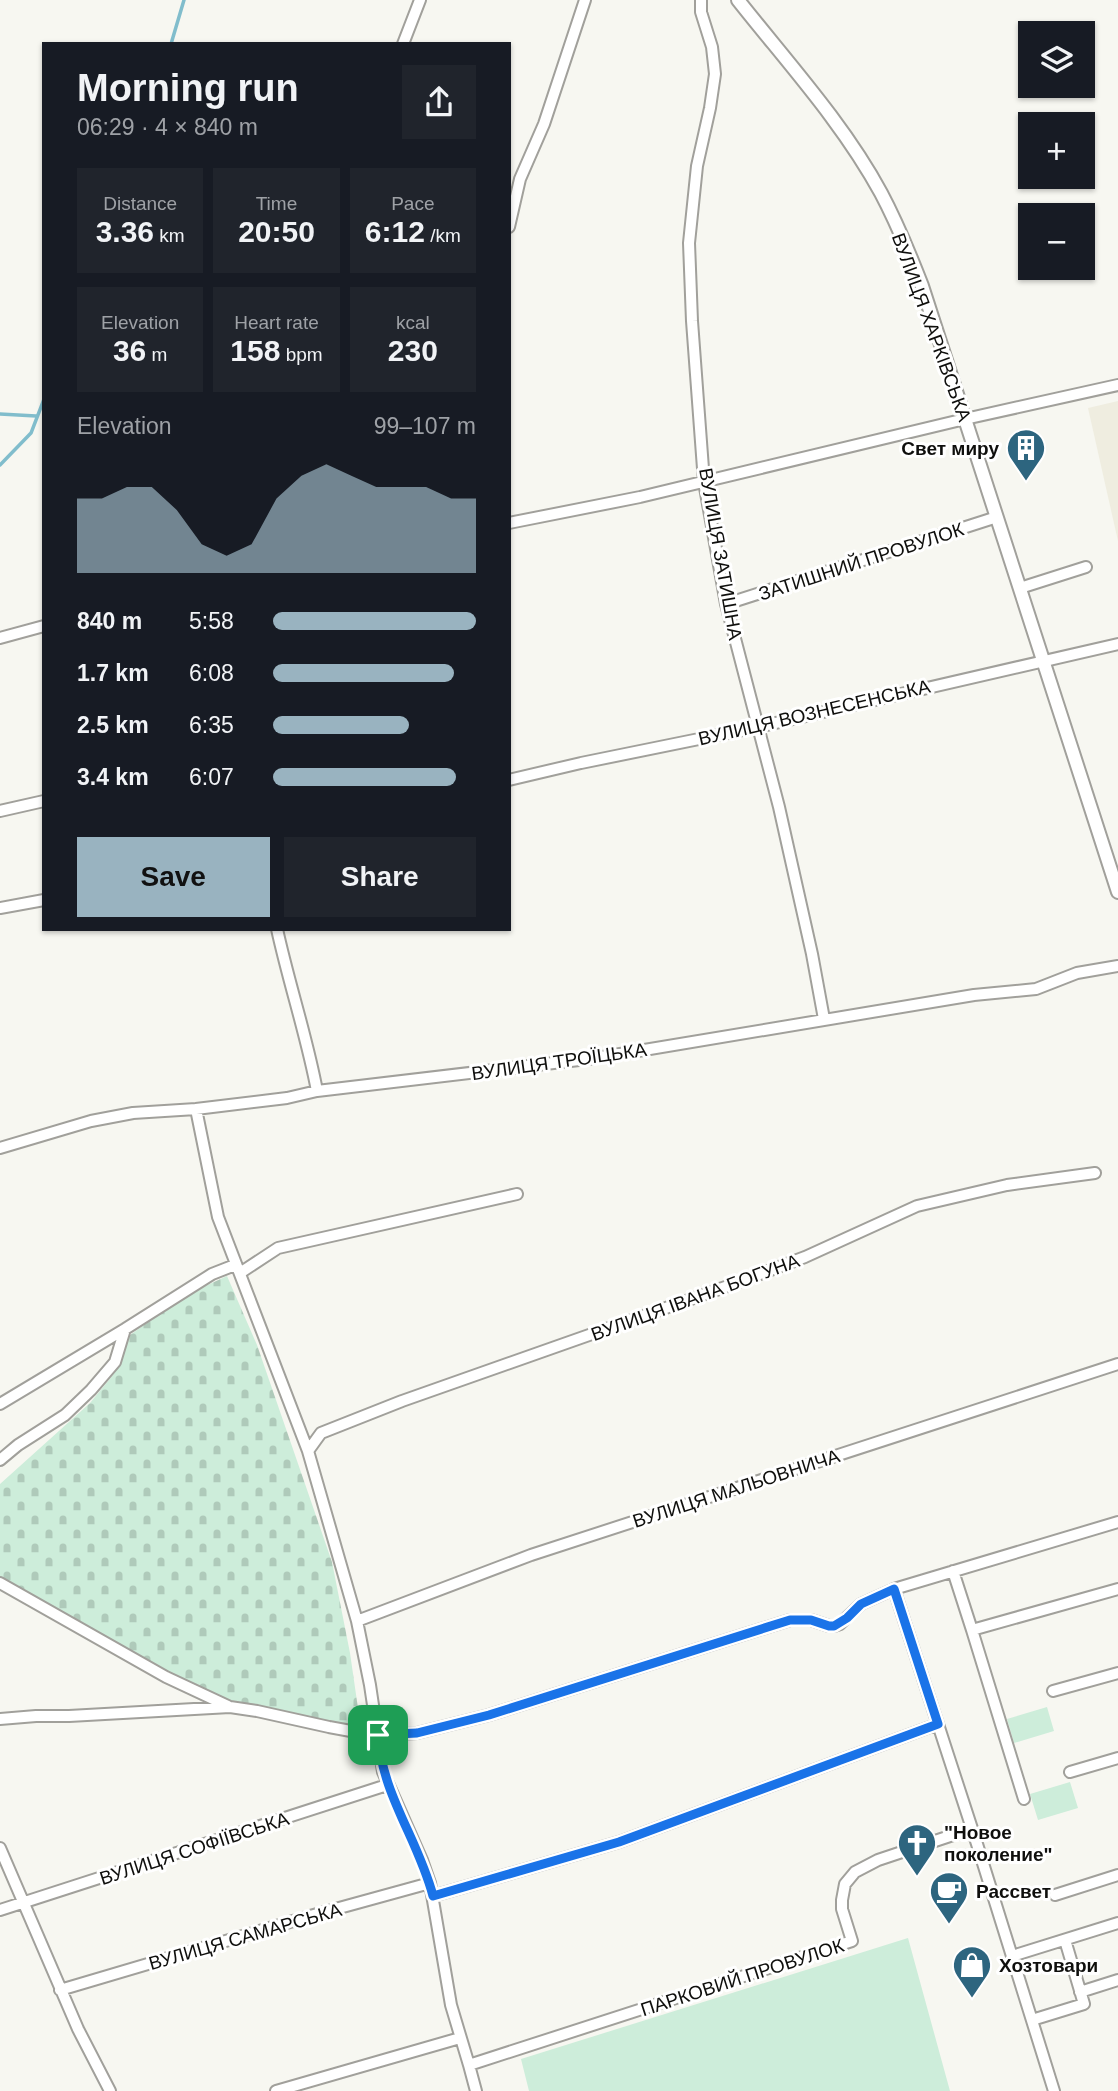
<!DOCTYPE html>
<meta charset="utf-8">
<style>
:root{--surface:#171b24;--page:#20242c;--text:#f1f3f6;--muted:#9ea1a6;--accent:#99b3c0}
body{margin:0;font-family:Helvetica,sans-serif;background:var(--page);color:var(--text);height:100vh;display:flex;flex-direction:column;font-size:26px;white-space:nowrap}
*{box-sizing:border-box;margin:0}
p{font-size:23px;color:var(--muted)}
.icon{flex:none;width:38px;height:38px;fill:none;stroke:currentColor;stroke-width:2;stroke-linecap:round;stroke-linejoin:round}
.map{position:relative;flex:1;overflow:hidden}
.drawer{position:absolute;left:42px;top:42px;width:469px;height:889px;display:flex;flex-direction:column;background:var(--surface);border-radius:0px;box-shadow:0 2px 5px #0004}
.drawer>*{flex:none}
.fabs{position:absolute;left:1018px;top:21px;display:grid;gap:14px}
.fabs a{display:grid;place-items:center;width:77px;height:77px;border-radius:0px;background:var(--surface);box-shadow:0 2px 5px #0004;font-size:35px}
.pin{position:absolute;display:grid;place-items:center;width:60px;height:60px;color:#fff;margin:-30px;border-radius:14px;box-shadow:0 4px 10px #0006}
.round{display:grid;place-items:center;flex:none;width:74px;height:74px;border-radius:0px;background:var(--page)}
.headline{display:flex;align-items:center;justify-content:space-between;height:119px;padding:0 35px}
h1{font-size:38px;font-weight:600;line-height:52px}
.metrics{display:grid;grid-template-columns:repeat(3,1fr);gap:10px;height:119px;padding:7px 35px}
.metrics div{display:grid;align-content:center;border-radius:0px;background:var(--page);text-align:center}
.metrics b{font-size:30px;font-weight:600}
.metrics small{font-size:19px;font-weight:400}
.metrics p{font-size:19px}
.chart{height:196px;padding:14px 35px}
.chart p{display:flex;justify-content:space-between}
.chart svg{width:100%;height:126px;margin-top:7px;fill:var(--accent);opacity:.7}
.action{display:flex;gap:14px;margin-top:auto;padding:14px 35px}
.action a{flex:1;height:80px;border-radius:0px;background:var(--accent);color:#111;font-size:28px;font-weight:600;line-height:80px;text-align:center}
.action a+a{background:var(--page);color:var(--text)}
ul{padding:0 35px;list-style:none;font-size:23px}
li{display:grid;grid-template-columns:112px 84px 1fr;align-items:center;height:52px}
li i{height:18px;border-radius:9px;background:var(--accent)}
.map>svg:first-child{display:block}
</style>
<div class="map">
<svg width="1118" height="2091" viewBox="0 0 1118 2091">
<defs>
<pattern id="cemetery-stones" width="16" height="16" patternUnits="userSpaceOnUse" patternTransform="scale(1.75)"><rect width="16" height="16" fill="#cdedda"/><path d="M2 7V4a2 2 0 0 1 4 0v3zM10 15v-3a2 2 0 0 1 4 0v3z" fill="#afcaba"/></pattern>
</defs>
<rect width="100%" height="100%" fill="#f7f7f1"/>
<path fill="#efede0" d="M1118,401V541L1088,408Z"/>
<path fill="url(#cemetery-stones)" d="M227,1276L257,1345L332,1562L350,1653L360,1722L354,1735L227,1710L0,1580V1484L90,1403L113,1375L130,1335L186,1295Z"/>
<path fill="#cdedda" d="M1047,1707L1054,1731L1014,1743L1007,1719Z
M1070,1782L1078,1808L1038,1820L1030,1794Z
M908,1938L950,2091H529L521,2059Z"/>
<g fill="none" stroke-linecap="round" stroke-linejoin="round">
<path stroke="#81bdcc" stroke-width="3.5" d="M171,44L184,0
M0,414L36,416
M0,465L31,433L44,399"/>
<g stroke="#a1a09b" stroke-width="14">
<path id="minor" d="M701,0V12L712,47L715,74L710,108L697,166L689,243L692,321L704,482L726,604L779,807L812,954L824,1019
M403,44L420,0
M509,227L520,179L544,124L585,0
M509,523L640,497L965,419L1118,385
M1020,588L1086,567
M726,604L997,517
M0,638L44,626
M509,780L581,763L758,727L1118,644
M0,811L44,801
M0,908L44,900
M277,929C289,984 307,1037 317,1091
M196,1109L218,1217L308,1451L357,1621L370,1685L383,1772L422,1860L430,1883L451,2005L469,2065
M0,1148L91,1121L133,1113L196,1109L287,1098L317,1091L596,1058L974,995L1036,989L1077,973L1118,966
M240,1273L278,1248L517,1194
M0,1404L125,1329L212,1274L235,1265
M308,1451L321,1433L402,1401L728,1286L805,1257L917,1206L1007,1185L1095,1173
M0,1460L18,1445L65,1415L91,1390L115,1362L125,1329
M953,1571L972,1630
M0,1583L166,1677L228,1706
M894,1589L977,1844L1054,2091
M357,1621L531,1555L1118,1364
M1053,1691L1118,1673
M0,1719L36,1716H69L230,1707L257,1711L329,1727L378,1736L417,1733L489,1715L790,1620H811L829,1626H834L840,1624L861,1604L894,1589L1118,1522
M1070,1772L1118,1758
M1024,1799L972,1630L1118,1589
M0,1848L78,2029L110,2091
M1055,1895L1118,1875
M433,1896L619,1842L938,1724
M0,1910L387,1785
M1012,1956L1118,1923
M60,1990L310,1916L430,1883
M1080,1992L1118,1980
M1032,2020L1084,2004L1065,1940
M276,2091L460,2038
M476,2091L469,2065L852,1941L842,1909V1900L845,1884L855,1872L878,1860L971,1829"/>
</g>
<g stroke="#a1a09b" stroke-width="16">
<path id="tertiary" d="M738,0C787,62 843,123 881,193C897,223 910,255 922,286L1118,892"/>
</g>
<use href="#minor" stroke="#fff" stroke-width="10"/>
<use href="#tertiary" stroke="#fff" stroke-width="12"/>
</g>
<g fill="none" stroke-linecap="round" stroke-linejoin="round">
<g stroke="#fff" stroke-width="14">
<path id="route" d="M894,1589L938,1724L619,1842L433,1896C418,1839 382,1795 378,1735L417,1733L489,1715L790,1620H811L829,1626H834L847,1618L861,1604Z"/>
</g>
<use href="#route" stroke="#1a73e8" stroke-width="9"/>
</g>
<defs>
<g id="building-pin" transform="scale(2.0125)"><path d="M0 17L-7.5 6A9.5 9.5 0 1 1 7.5 6Z" fill="#2d657f" stroke="#fff"/><path d="M-4-6H4V6H1V3H-1V6H-4ZM-2.5-4.3h1.7v1.8h-1.7ZM.8-4.3h1.7v1.8H.8ZM-2.5-1h1.7V.8h-1.7ZM.8-1h1.7V.8H.8Z" fill="#fff"/></g>
<g id="church-pin" transform="scale(2.0125)"><path d="M0 17L-7.5 6A9.5 9.5 0 1 1 7.5 6Z" fill="#2d657f" stroke="#fff"/><path d="M-1.2-6h2.4v3.5h3.3v2.4h-3.3V6h-2.4V-.1h-3.3v-2.4h3.3Z" fill="#fff"/></g>
<g id="cafe-pin" transform="scale(2.0125)"><path d="M0 17L-7.5 6A9.5 9.5 0 1 1 7.5 6Z" fill="#2d657f" stroke="#fff"/><path d="M-5.5-4.5H6V0H3Q3 3.5 0 3.5H-2.5Q-5.5 3.5-5.5 0ZM3-3.2v2h1.7v-2ZM-6 4.5H4V6H-6Z" fill="#fff"/></g>
<g id="shop-pin" transform="scale(2.0125)"><path d="M0 17L-7.5 6A9.5 9.5 0 1 1 7.5 6Z" fill="#2d657f" stroke="#fff"/><path d="M-5-2.5h2.3a2.7 3.5 0 0 1 5.4 0H5L5.5 6h-11ZM-1.5-2.5h3a1.5 2.3 0 0 0-3 0Z" fill="#fff"/></g>
</defs>
<g fill-rule="evenodd">
<use href="#building-pin" x="1026" y="448"/>
<use href="#church-pin" x="917" y="1843"/>
<use href="#cafe-pin" x="949" y="1891"/>
<use href="#shop-pin" x="972" y="1965"/>
</g>
<g text-anchor="middle" stroke-width="6" stroke-linejoin="round" paint-order="stroke">
<g font-size="19" fill="#0f0f0d" stroke="#fff">
<text transform="translate(932 327) rotate(70)" y="7">ВУЛИЦЯ ХАРКІВСЬКА</text>
<text transform="translate(721 554) rotate(80)" y="7">ВУЛИЦЯ ЗАТИШНА</text>
<text transform="translate(861 561) rotate(-18)" y="7">ЗАТИШНИЙ ПРОВУЛОК</text>
<text transform="translate(814 712) rotate(-13)" y="7">ВУЛИЦЯ ВОЗНЕСЕНСЬКА</text>
<text transform="translate(559 1061) rotate(-8)" y="7">ВУЛИЦЯ ТРОЇЦЬКА</text>
<text transform="translate(695 1297) rotate(-20)" y="7">ВУЛИЦЯ ІВАНА БОГУНА</text>
<text transform="translate(736 1488) rotate(-18)" y="7">ВУЛИЦЯ МАЛЬОВНИЧА</text>
<text transform="translate(194 1848) rotate(-18)" y="7">ВУЛИЦЯ СОФІЇВСЬКА</text>
<text transform="translate(245 1936) rotate(-16)" y="7">ВУЛИЦЯ САМАРСЬКА</text>
<text transform="translate(742 1977) rotate(-18)" y="7">ПАРКОВИЙ ПРОВУЛОК</text>
</g>
<g font-size="19" font-weight="bold" fill="#0f0f0d" stroke="#fff" text-anchor="start">
<text x="999" y="455" text-anchor="end">Свет миру</text>
<text x="944" y="1839">"Новое<tspan x="944" dy="22">поколение"</tspan></text>
<text x="976" y="1898">Рассвет</text>
<text x="999" y="1972">Хозтовари</text>
</g>
</g>
</svg>
<div class="fabs">
<a><svg class="icon" aria-label="layers" viewBox="0 0 24 24"><path d="M12 4l9 5-9 5-9-5zM3 14l9 5 9-5"/></svg></a>
<a>+</a>
<a>−</a>
</div>
<div class="pin" style="left:378px;top:1735px;background:#1e9e55"><svg class="icon" aria-label="arrive" viewBox="0 0 24 24"><path d="M6 21V4h12l-3 4 3 4H6"/></svg></div>
<section class="drawer">
<div class="headline"><div><h1>Morning run</h1><p>06:29 · 4 × 840 m</p></div><a class="round"><svg class="icon" aria-label="share" viewBox="0 0 24 24"><path d="M12 15V3M7 8l5-5 5 5M5 13v7h14v-7"/></svg></a></div>
<div class="metrics">
<div><p>Distance</p><b>3.36<small> km</small></b></div>
<div><p>Time</p><b>20:50</b></div>
<div><p>Pace</p><b>6:12<small> /km</small></b></div>
</div>
<div class="metrics">
<div><p>Elevation</p><b>36<small> m</small></b></div>
<div><p>Heart rate</p><b>158<small> bpm</small></b></div>
<div><p>kcal</p><b>230</b></div>
</div>
<div class="chart"><p><span>Elevation</span>99–107 m</p>
<svg viewBox="0 0 160 44" preserveAspectRatio="none"><path d="M0 44V18L10 18L20 14L30 14L40 22L50 34L60 38L70 34L80 18L90 10L100 6L110 10L120 14L130 14L140 14L150 18L160 18V44z"/></svg>
</div>
<ul>
<li><b>840 m</b>5:58<i style="width:100%"></i></li>
<li><b>1.7 km</b>6:08<i style="width:89%"></i></li>
<li><b>2.5 km</b>6:35<i style="width:67%"></i></li>
<li><b>3.4 km</b>6:07<i style="width:90%"></i></li>
</ul>
<div class="action"><a>Save</a><a>Share</a></div>
</section>
</div>
